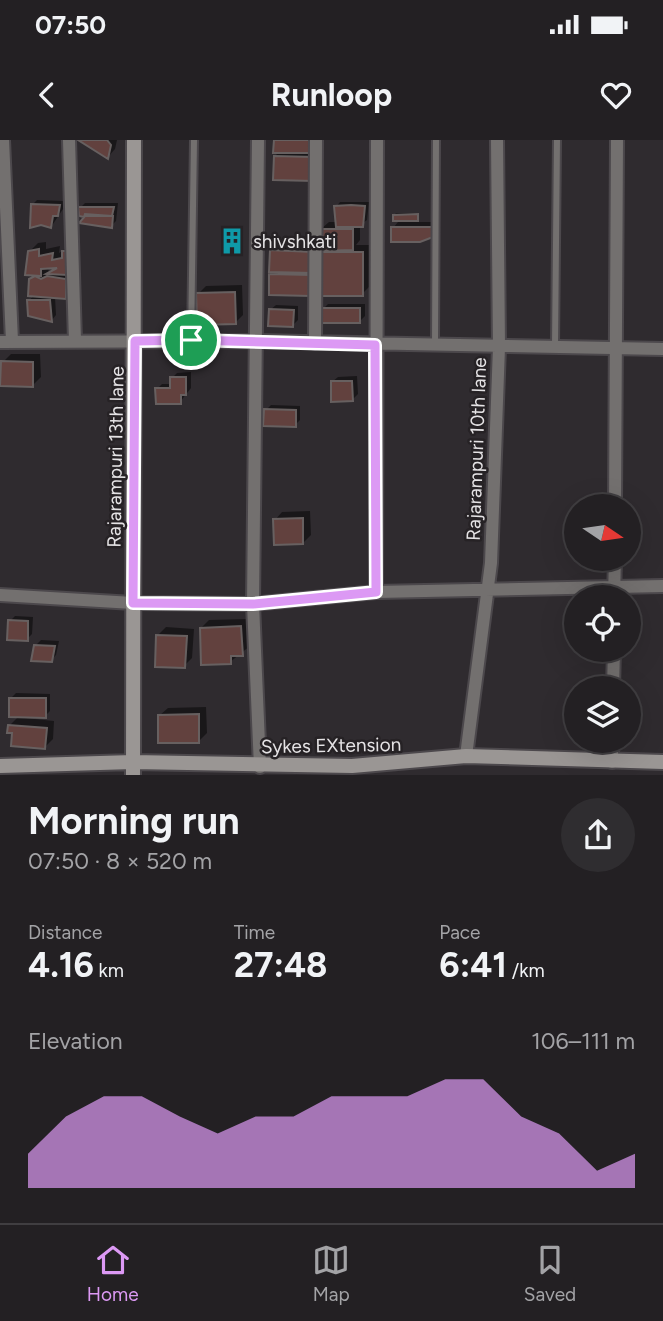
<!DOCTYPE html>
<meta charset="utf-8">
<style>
:root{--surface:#232023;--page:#2f2d30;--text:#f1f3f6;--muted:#a3a3a6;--line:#403e41;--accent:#dc99f4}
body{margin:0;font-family:Figtree,sans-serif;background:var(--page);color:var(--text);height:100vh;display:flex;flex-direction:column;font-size:26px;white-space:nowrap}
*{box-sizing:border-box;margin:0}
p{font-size:23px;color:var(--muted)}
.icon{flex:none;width:38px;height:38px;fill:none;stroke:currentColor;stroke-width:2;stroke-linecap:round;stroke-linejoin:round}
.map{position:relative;height:635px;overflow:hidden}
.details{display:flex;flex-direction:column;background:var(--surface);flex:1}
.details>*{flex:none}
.needle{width:46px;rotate:103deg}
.buttons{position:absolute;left:564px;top:354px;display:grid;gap:14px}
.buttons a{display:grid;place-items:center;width:77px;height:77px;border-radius:50%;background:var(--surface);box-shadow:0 7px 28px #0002,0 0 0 2px var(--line);font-size:35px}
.pin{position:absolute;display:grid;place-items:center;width:60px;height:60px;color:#fff;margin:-30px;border:4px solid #fff;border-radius:50%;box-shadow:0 2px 7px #0007}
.round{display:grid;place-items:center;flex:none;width:74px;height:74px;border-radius:37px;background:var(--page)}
.summary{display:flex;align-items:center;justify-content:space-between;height:119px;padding:0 28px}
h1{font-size:38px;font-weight:700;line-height:52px}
.stats{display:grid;grid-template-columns:repeat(3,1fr);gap:10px;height:119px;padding:7px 28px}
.stats div{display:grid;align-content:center}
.stats b{font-size:35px;font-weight:700}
.stats small{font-size:19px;font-weight:400}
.stats p{font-size:19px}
.chart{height:196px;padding:14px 28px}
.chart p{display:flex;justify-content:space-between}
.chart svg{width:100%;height:126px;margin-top:7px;fill:var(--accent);opacity:.7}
.status{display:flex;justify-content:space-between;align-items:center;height:49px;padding:0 35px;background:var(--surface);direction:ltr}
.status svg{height:19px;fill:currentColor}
header{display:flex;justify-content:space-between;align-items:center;height:91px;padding:0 28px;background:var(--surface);font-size:32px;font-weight:700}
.menu{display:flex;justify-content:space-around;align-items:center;height:98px;border-top:2px solid var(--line);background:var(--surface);font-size:19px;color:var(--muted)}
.menu a{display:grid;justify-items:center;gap:4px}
.menu .on{color:var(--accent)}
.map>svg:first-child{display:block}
</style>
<div class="status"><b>07:50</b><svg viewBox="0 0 49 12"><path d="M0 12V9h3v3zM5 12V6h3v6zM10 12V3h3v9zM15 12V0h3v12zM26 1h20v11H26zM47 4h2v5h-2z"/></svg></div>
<header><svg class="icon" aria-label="back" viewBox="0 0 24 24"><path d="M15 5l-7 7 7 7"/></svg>Runloop<svg class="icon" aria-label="heart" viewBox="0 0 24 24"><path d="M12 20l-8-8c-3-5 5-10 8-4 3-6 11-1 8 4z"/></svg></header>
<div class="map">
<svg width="663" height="635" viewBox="0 0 663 635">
<rect width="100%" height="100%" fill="#2f2b2f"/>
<path fill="#0007" fill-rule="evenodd" d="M79,0H117L115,9L108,17Z
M276,0H316L322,31L275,16L280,11Z
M37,60L64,61L63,69L51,87L32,65Z
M340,62H369L367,80L360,85V100L356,105H370V146L362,154L271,135L275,130L271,111L279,103L322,105L321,89L329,82H337L336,67Z
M85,63H118L116,81L111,86L82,82L89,74H80V68Z
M396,73H419V77L394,75Z
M398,82H438V90L393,88Z
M234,92L242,93L236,104L229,97Z
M46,102V109L60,106L59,113L72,104L73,150L65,158L55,157L56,175L52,180L28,161L35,155L31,140L37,134L30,111L38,103ZM48,127H60L49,133Z
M242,145L243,175L235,183L198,154L206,146Z
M328,164H365V176L360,181L323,169Z
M276,165L298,166V180L293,185L270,170Z
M11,214H40L41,237L33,245L3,222Z
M191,232V248L180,262L157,249L162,244H172V238L177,233Z
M357,236L358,254L353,259L332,242L338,237Z
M271,265L300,266V280L295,285L266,270Z
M310,371L311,395L303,403L275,380L282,372Z
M15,476L33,477L32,494L27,499L10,481Z
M249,479L250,506L230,522L201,488L209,480Z
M166,487L194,489L192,518L184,526L158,495Z
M41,500L59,501L56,515L51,520L36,505Z
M16,553L50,554V571L45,576L25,575V578L54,581L53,599L45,607L14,592L9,586L20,575L11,558Z
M206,567L207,593L199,601L160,575L168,568Z"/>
<path fill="#62413e" stroke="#676060" stroke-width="2" d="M78,0H107L111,5L108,19Z
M274,0H312V13H273Z
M274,16L315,17L314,41L273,40Z
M31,64L60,65L58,76H53L51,88L41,85L30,88Z
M351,65L365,66L363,87H336L334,66Z
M78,67H114L112,76L85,74L84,77L79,76Z
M418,74V81H393V75Z
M85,76H113L112,88L79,83Z
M391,87H433V97L420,102H391Z
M319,89H353V110L318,111Z
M227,96L237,97L236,106L226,105Z
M39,109V116L53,113L52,120L62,118V111H69L68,135L46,134L57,128L41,129V136L25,135L28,111Z
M270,110L313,112V133L269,132Z
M321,112H363V156H321Z
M269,134L311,135V156L269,155Z
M35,136L41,139L47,136L66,139V159L28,156L29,139Z
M235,152L236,184L197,185L196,153Z
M27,160H50L52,182L28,176Z
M322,168H360V183H322Z
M269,169L294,170L293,187L268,186Z
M1,221L33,222V247L0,246Z
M170,237H186V255H181V264H156L155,248H170Z
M331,241H352L353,261L331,262Z
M264,269L296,270V287L263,286Z
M303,378V404L274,405L273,379Z
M8,480L28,481V501L7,500Z
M241,486L243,516H231V524L201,525L200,488Z
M156,495L187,496L185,528L155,527Z
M34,505L55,506L52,522L31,521Z
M9,558H46V578L9,577Z
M199,574V603H158V575Z
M8,585L47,588L45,609L11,606L12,593H7Z"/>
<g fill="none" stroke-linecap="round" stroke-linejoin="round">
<g stroke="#4c484c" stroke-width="10">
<path id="lane" d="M191,200L194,0
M435,204L436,0
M555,207L557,0"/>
</g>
<g stroke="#4c484c" stroke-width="16">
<path id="street" d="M3,0L12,201
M69,0L75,201
M258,0L253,464L260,627
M0,202L253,201L663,209
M315,203L316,0
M615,366L617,0
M376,452L377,0
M0,455L133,463L253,464L376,452L663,446
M614,457L615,418
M613,548L614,509
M466,616L491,423L499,207L497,0
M612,622V600"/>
</g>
<g stroke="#4c484c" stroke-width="18">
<path id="secondary" d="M0,626L133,622L352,626L466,616L663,622
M133,635L134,0"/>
</g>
<use href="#lane" stroke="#73706f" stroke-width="6"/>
<use href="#street" stroke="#73706f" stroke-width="12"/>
<use href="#secondary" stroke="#9a9694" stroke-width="14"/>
</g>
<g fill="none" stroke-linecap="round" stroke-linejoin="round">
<g stroke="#fff" stroke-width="14">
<path id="route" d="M191,200L375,205L376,452L253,464L133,463L135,201Z"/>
</g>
<use href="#route" stroke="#dc99f4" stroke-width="9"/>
</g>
<defs>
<g id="building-bare" transform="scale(2.1)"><path d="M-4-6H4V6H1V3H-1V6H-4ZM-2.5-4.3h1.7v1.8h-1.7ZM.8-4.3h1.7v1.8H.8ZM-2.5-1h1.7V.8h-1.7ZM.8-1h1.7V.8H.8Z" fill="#0f9aa8" stroke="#262225" stroke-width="2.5" paint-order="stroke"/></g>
</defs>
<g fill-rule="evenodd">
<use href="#building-bare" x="232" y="101"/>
</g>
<g text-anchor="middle" stroke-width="5" stroke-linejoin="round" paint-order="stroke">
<g font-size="19" fill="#e5e3e5" stroke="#262225" text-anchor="start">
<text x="253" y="108">shivshkati</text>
</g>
<g font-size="19" fill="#e5e3e5" stroke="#262225">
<text transform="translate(476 309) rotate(-88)" y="7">Rajarampuri 10th lane</text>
<text transform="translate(115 317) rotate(-89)" y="7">Rajarampuri 13th lane</text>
<text transform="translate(331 605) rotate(-1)" y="7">Sykes EXtension</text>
</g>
</g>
</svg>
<div class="buttons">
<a><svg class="needle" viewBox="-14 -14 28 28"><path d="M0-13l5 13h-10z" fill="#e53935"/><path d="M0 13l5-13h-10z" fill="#a3a3a6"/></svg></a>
<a><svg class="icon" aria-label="locate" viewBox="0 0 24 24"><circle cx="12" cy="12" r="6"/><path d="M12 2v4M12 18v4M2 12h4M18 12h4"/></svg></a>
<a><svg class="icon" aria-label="layers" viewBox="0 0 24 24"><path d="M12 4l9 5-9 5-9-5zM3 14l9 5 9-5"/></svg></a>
</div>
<div class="pin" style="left:191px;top:200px;background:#1e9e55"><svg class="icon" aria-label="arrive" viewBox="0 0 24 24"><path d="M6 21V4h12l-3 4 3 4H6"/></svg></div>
</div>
<section class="details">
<div class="summary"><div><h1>Morning run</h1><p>07:50 · 8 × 520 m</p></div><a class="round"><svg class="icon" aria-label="share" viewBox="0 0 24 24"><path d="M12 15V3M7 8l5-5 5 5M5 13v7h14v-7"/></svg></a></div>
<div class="stats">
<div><p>Distance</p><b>4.16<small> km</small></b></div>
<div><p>Time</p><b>27:48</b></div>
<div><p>Pace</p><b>6:41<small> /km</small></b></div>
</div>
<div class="chart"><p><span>Elevation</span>106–111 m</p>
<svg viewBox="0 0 160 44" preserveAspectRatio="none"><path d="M0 44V32L10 19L20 12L30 12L40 19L50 25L60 19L70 19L80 12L90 12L100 12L110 6L120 6L130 19L140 25L150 38L160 32V44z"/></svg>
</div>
</section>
<nav class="menu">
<a class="on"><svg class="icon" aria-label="home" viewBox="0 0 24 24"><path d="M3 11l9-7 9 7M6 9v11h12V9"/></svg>Home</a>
<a><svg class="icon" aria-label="map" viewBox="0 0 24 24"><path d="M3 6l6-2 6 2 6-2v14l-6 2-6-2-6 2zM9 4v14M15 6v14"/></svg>Map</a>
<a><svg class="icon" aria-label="saved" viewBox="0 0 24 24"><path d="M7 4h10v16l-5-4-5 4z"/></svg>Saved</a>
</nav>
